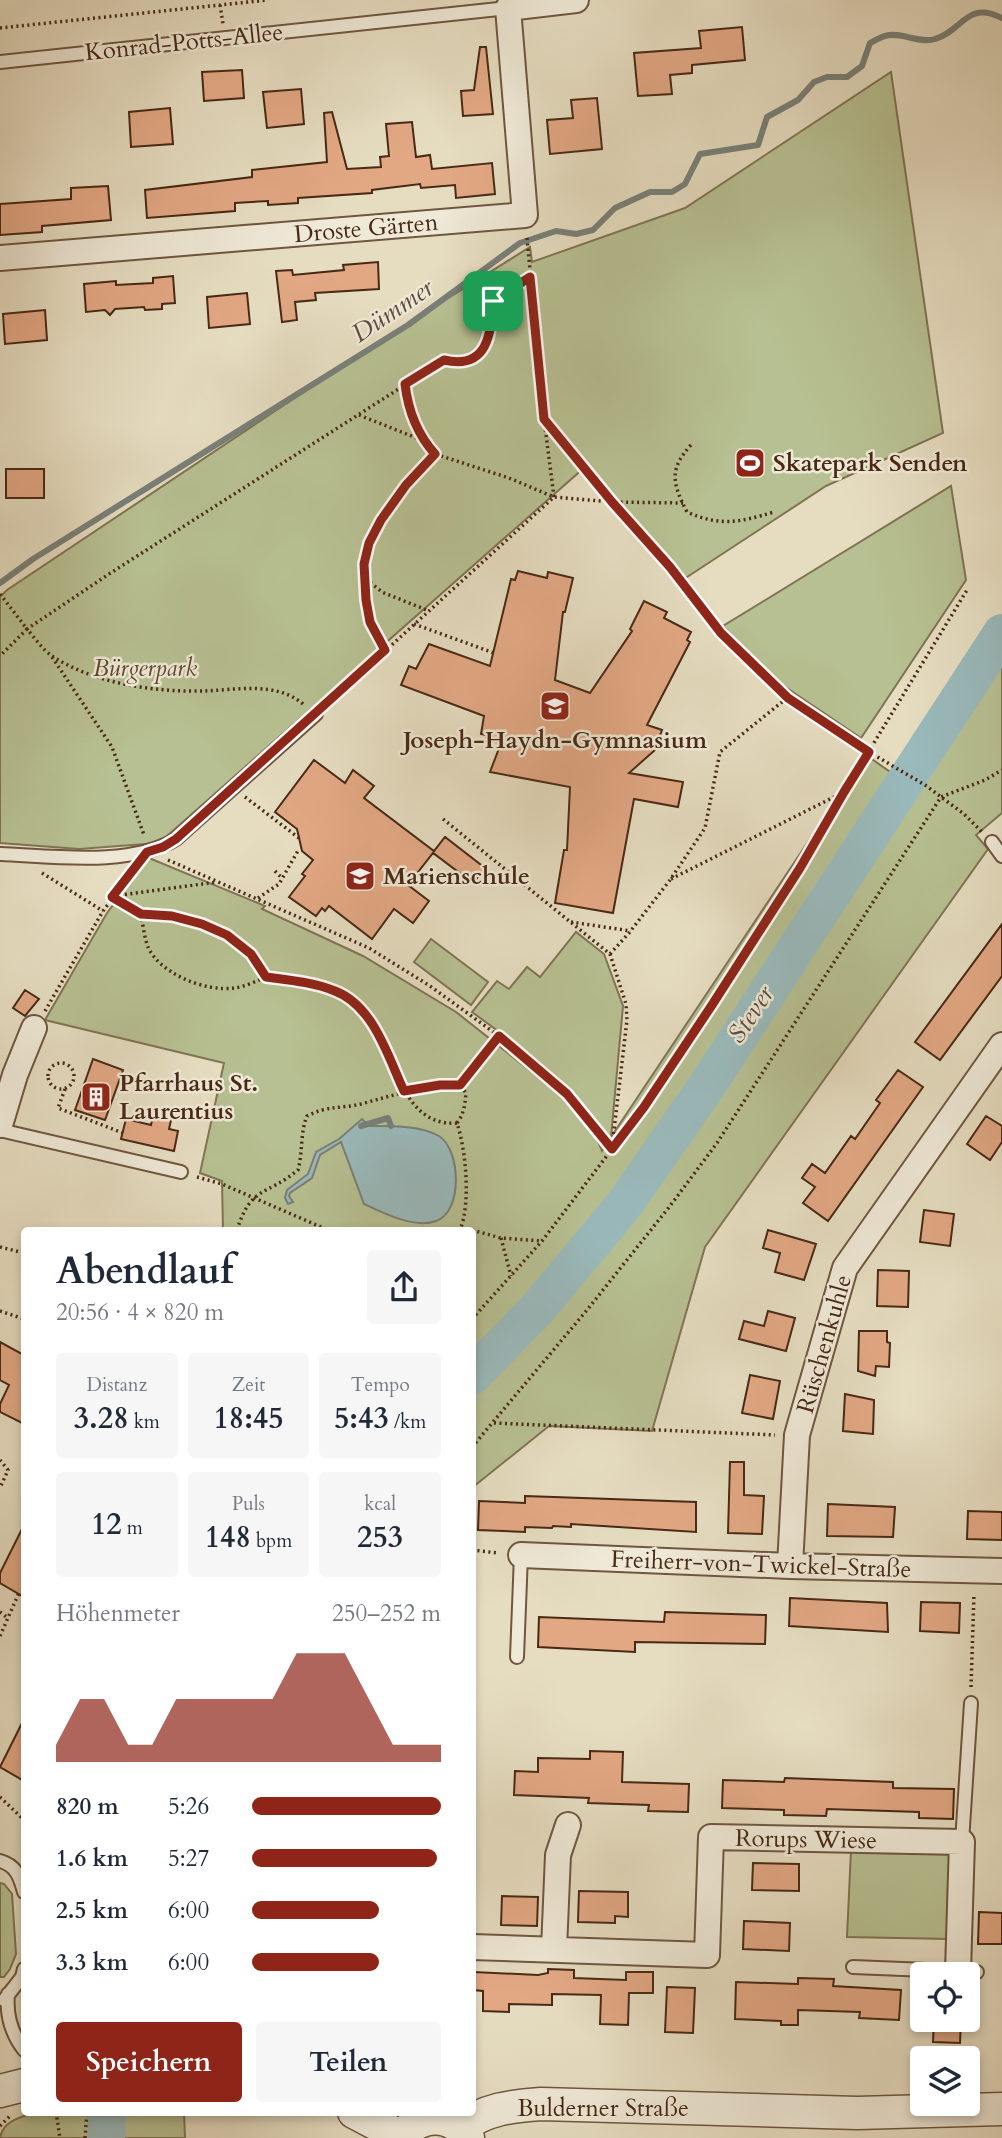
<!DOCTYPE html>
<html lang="de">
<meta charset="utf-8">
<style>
:root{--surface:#fff;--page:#f6f6f7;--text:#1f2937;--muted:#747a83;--accent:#8f2418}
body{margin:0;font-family:Cardo,serif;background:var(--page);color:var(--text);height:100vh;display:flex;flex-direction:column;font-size:26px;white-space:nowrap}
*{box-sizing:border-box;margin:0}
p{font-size:23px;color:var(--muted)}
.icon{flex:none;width:38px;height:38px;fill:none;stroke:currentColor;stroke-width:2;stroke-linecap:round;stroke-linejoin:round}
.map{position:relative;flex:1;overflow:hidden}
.side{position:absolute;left:21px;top:1227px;width:455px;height:889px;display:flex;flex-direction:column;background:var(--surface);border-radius:7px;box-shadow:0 4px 10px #0003}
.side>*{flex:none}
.fabs{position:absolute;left:910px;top:1962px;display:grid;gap:14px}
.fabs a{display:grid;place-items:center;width:70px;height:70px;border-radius:7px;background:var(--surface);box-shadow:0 4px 10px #0003;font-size:35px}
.pin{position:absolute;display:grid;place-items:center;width:60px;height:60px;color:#fff;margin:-30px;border-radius:14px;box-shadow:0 4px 10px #0006}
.round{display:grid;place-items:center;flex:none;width:74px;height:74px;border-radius:7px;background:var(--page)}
.overview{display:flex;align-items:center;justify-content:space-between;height:119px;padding:0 35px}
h1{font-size:38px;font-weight:800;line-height:52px}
.figures{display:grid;grid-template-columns:repeat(3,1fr);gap:10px;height:119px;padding:7px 35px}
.figures div{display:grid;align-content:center;border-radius:7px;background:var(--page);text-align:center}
.figures b{font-size:30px;font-weight:800}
.figures small{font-size:19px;font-weight:400}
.figures p{font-size:19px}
.chart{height:196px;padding:14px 35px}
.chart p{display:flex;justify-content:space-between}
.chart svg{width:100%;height:126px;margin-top:7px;fill:var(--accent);opacity:.7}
.button{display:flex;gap:14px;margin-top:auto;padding:14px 35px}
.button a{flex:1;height:80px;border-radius:7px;background:var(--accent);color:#fff;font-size:28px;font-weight:800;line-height:80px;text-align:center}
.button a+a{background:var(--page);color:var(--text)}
ul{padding:0 35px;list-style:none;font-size:23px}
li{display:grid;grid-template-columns:112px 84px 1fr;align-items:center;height:52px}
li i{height:18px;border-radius:9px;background:var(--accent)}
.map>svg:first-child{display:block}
</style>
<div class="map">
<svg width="1002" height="2138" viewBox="0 0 1002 2138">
<rect width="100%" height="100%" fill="#e6ddc1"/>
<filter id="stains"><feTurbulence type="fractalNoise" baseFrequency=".00286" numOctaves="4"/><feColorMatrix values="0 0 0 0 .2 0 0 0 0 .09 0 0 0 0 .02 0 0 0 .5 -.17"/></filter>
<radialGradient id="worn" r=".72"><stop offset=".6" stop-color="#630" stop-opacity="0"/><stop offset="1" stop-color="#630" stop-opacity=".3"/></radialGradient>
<path fill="#b7c092" stroke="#807454" stroke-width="2" d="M891,72L943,433L826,486L684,579L585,467L159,843L79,849L0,843V597L7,590L389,335L530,247L532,262L685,208Z
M951,486L966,580L861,738L775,680L723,626Z
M1002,648V813L976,835L988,849L705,1247L652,1431L549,1426L473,1487L472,1230H223L222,1181L200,1173L224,1063L45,1020L107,913L149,858L265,906L262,909L363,956L456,1012L566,1099L595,1134L602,1151L610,1137L572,1093L502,1034L472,1012L497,981L509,989L527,967L540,977L576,932L604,954L623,1006L611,1137L866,755L909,785Z
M431,939L488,982L471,1005L414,962Z
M851,1850L951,1852L948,1939L847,1937Z
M0,1883L4,1884L12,1894L16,1954L10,1969L4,1977H0Z
M37,2112H184L185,2138H0C3,2120 22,2117 37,2112Z"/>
<path fill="#9ababc" stroke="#798079" stroke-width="2" d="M362,1119L369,1126C390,1126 420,1125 439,1136C461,1150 463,1212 436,1221C415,1229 383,1213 364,1204L341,1142L320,1155L312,1178L290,1193L289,1196L293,1202L288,1204L285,1198L287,1190L308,1174L316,1152L339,1139Z"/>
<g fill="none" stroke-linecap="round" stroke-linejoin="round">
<path stroke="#798079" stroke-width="6" d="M0,583L33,559L408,325L520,243L556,231L576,234L593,230L615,208L650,192H672L685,184L700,154L758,145L767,117L798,100L814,82L827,77H847L862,66L870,43C875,41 880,37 885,36C900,31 919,44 935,39C963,31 966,0 1002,18
M361,1126L388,1118L391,1126"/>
<path stroke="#9ababc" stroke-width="38" d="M472,1376L538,1308L624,1205L706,1087L1002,633
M106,2138L107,2112"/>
</g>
<path fill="#e2a884" stroke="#482915" stroke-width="2" d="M742,27L745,60L692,65V73L670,75L672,94L638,96L634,53L701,48L699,31Z
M480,47H486L493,114L463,116L461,91L474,90Z
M242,70L244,98L204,101L202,72Z
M301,89L304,124L267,128L263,92Z
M597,98L602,149L550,154L547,120L573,118L571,100Z
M170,108L173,144L131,147L129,112Z
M332,112L347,169L381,167L380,157L389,156L386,124L412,122L416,157L430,155L432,169L492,163L495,194L456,198L455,185L421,188L420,184L372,190V193L298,198V203L268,205V201L235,203V211L147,218L145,190L252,177V170L327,162L324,113Z
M108,186L111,220L42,226V232L0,235V204L71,199V188Z
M378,262L379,289L315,293L316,300L295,302L297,320L282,322L276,271L292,270L293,275L344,270L343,265Z
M173,276L175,303L162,304V309L145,310L144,307L115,309L110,315L105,310L86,312L84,284L116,281V285L153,283V278Z
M247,293L250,324L209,328L207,297Z
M45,310L47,340L5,344L3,314Z
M6,469H44V498H6Z
M518,571L547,578L548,572L573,578L565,612H563L555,680L590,693L632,631L630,629L644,601L667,612L664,618L691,632L687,640L690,642L647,725L662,730L655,750L629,773L683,782L678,807L634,799L613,913L555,903L564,850H567L570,787L490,772L501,743L486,740V735L481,734L484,716L401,685L409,666L416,669L429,644L490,666L511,579L515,580Z
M314,760L345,783L353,770L374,786L364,798L434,851L445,837L485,868L473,883L433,853L408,885L429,901L413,923L394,909L372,939L329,906L325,911L322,908L316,916L289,897L305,876L302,874L313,860L302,851L297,829L275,812Z
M1002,924V976L940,1060L915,1042Z
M25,990L39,999L25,1016L13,1008Z
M93,1059L123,1070L105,1120L75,1110Z
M898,1070L923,1087L828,1221L803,1203L815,1187L802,1178L812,1164L825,1173L851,1136L855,1139L880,1103L876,1100Z
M155,1107L173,1111L169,1129L178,1131L174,1151L121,1139L126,1119L151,1125Z
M986,1116L1002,1126V1142L990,1160L967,1144Z
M924,1210L954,1214L950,1246L920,1242Z
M768,1230L816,1244L804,1280L775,1272L780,1253L763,1248Z
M878,1270L909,1271L908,1307L877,1306Z
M768,1311L795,1318L786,1351L739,1339L744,1321L764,1326Z
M859,1331H887V1342L890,1343L889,1367L876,1366L875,1376L858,1371Z
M0,1342L24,1355V1424L0,1412V1404L9,1385L0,1380Z
M750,1375L780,1381L773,1419L742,1413Z
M845,1394L874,1400L873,1434L843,1431Z
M730,1462H744V1495L764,1496L762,1534L728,1533Z
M525,1496L696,1502V1532L571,1524V1527L553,1526L552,1528L525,1527V1532L478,1530L479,1501L525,1503Z
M828,1504L895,1507L893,1537L827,1536Z
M968,1511L1002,1512V1540L967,1539Z
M24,1525V1597L0,1583V1573Z
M790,1598L887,1603L888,1632L789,1626Z
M921,1602L960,1603L959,1633L920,1631Z
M665,1612L766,1615L765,1644L635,1642V1652L538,1647L539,1617L664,1622Z
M24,1719V1781L0,1767Z
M590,1751L623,1752L622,1782L689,1784L688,1812L648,1811L649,1805L588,1803L589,1798L514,1795L515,1771L538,1772V1758L590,1759Z
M785,1778L893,1782V1788L954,1789L953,1819L919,1818V1812L827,1809L826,1816L784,1815V1810L722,1808L723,1780L784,1782Z
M753,1863L799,1864V1891L752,1890Z
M579,1891L628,1892V1917L615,1916V1923L578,1922Z
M502,1896L538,1897L537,1926L501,1925Z
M979,1912L1002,1913V1944H978Z
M744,1921L790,1923L789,1951L743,1949Z
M548,1969L574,1970V1978L626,1980V1972H653V1993H629L628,2025L600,2024L601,1995L552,1994V2005L509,2004V2012L483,2011V1991L473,1990L474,1972L538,1975L548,1973Z
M798,1978L834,1979L833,1986L901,1990L899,2020L859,2018L860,2012L798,2010V2025H781V2021L735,2019L736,1982L798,1984Z
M667,1987L695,1988L693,2033L665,2032Z
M934,2020H961L960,2043L933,2042Z"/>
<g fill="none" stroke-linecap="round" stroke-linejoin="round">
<g stroke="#705640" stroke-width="16">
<path id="service" d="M0,62L508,8
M992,842L1002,856
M0,854C52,856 131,867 176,839L316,714
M0,1130L181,1172
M517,1657L521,1555
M962,1842L971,1703
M0,1861C16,1865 20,1877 24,1892
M853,1967L977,1972
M8,1994C6,2015 11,2033 24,2050
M4,2000L22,1977L24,1969"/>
</g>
<g stroke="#705640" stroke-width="28">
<path id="minor" d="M0,258L525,215L508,8L576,0
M0,1125L15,1075L34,1028
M521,1555L790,1566L1002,1571
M790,1566L797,1435L845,1268L1002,1045
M472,1947L707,1955L711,1837L962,1842L958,1971
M554,1949L558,1855L568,1825"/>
</g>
<g stroke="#705640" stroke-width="35">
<path id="tertiary" d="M0,2091L24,2085
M354,2112L401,2137
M461,2128C484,2109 512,2106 541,2104L857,2113L1002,2109
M401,2138C418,2113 452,2111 468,2138"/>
</g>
<path stroke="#482915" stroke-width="3.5" stroke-dasharray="2 3.5" stroke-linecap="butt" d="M220,5L223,24
M0,28L268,0
M527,238L544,419L554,497
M405,384L411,413L423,439
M359,415L424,441L435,454L509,478L554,497L612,502L683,503
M544,419L612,502L670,567L721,633L787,698L869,752L925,785L964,814L982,832
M691,445C669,469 672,483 687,512C721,527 740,522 774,512
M366,579L382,592L429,611
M0,594L27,629L0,656
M414,624L494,653
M385,651L370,623L366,600L364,564L369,543L381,520L406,485L435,454
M52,657L112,747L144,835
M303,704C276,681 236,690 204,691C154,692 95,684 52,656C43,650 34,637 27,629L109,574L444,360C489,370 491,334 493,301L530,277
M327,704L554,497
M245,797L299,838
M443,819L610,954L626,1004L627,1020L612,1147
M168,860L369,948L430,986L499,1036L567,1095L612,1149
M275,871L282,878
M42,873L103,911
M671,879L842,793
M114,896L217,882
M112,897L141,914L172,916L202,924L227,935L251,954L266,977C297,981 328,983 354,1002C394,1033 394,1128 457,1123C466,1151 471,1203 460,1230
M258,898L279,884L299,849
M141,914C143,924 144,937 148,947C160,974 206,992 234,988C245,987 256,981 266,977
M571,922L631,931
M610,954L629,933L670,880L705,828L720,752L787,698
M45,1011L103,911L134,870
M48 1076a13 13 0 1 1 26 0a13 13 0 1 1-26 0Z
M65,1089L58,1108L123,1133
M457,1123C464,1114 465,1104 466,1093L460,1085
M197,1177L222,1184L328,1230
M237,1230C251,1185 267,1196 298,1170C303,1152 300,1133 307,1116C329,1105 340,1109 361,1104C394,1095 425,1085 460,1085L499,1036
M472,1230L501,1238L542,1241
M501,1238L511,1276
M0,1247L24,1253
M0,1311L24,1319
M472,1319L542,1241L644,1107L800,868L844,792L967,590
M494,1423L775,1435
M472,1447L587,1310L670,1206L717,1143L941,797L985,780L1002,770
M0,1460L8,1470L0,1488
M472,1550L498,1553
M0,1612L8,1618
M0,1636L19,1593
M971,1687L974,1594
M0,1797L24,1820
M56,2112L60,2138
M0,2126L10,2116
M85,2138L87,2112"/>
<use href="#service" stroke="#efe9d7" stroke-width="12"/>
<use href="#minor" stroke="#efe9d7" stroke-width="24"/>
<use href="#tertiary" stroke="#efe9d7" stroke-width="32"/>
</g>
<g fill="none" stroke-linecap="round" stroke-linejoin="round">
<g stroke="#fff" stroke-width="14">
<path id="route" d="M530,277L544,419L612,502L670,567L721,633L788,698L869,752L844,792L800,868L712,1005L644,1107L612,1149L567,1094L499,1036L460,1085H440L404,1091C388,1057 374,1006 335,991C313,982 289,980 266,977L251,954L227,935L202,924L172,916L141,914L112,897L147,852L163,847L176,839L385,650L370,622L366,600L364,564L369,543L381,520L406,485L435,454C417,434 408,410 405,384L444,360C488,370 491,334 493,301Z"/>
</g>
<use href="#route" stroke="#8f2418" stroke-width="9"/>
</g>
<defs>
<g id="stadium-square" transform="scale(1.575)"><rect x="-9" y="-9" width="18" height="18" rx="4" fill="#8f2418" stroke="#efe9d7"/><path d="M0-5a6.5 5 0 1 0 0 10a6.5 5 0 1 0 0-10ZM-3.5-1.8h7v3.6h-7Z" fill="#fff"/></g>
<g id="school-square" transform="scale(1.575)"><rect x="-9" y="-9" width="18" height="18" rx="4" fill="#8f2418" stroke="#efe9d7"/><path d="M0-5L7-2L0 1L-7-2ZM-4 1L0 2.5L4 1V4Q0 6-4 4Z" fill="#fff"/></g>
<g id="building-square" transform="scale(1.575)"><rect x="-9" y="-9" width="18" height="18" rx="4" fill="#8f2418" stroke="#efe9d7"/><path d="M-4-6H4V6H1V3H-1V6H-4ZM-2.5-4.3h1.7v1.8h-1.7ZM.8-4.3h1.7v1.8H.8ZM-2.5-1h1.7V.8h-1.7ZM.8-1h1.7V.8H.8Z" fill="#fff"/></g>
</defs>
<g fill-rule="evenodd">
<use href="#stadium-square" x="750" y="463"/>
<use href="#school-square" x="555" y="706"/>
<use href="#school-square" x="360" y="876"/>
<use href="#building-square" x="96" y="1097"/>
</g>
<g text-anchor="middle" stroke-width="5" stroke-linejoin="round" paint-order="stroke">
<g font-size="24" fill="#482915" stroke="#efe9d7">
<text transform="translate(184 42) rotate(-6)" y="8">Konrad-Potts-Allee</text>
<text transform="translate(366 228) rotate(-5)" y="8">Droste Gärten</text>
<text transform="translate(824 1344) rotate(-74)" y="8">Rüschenkuhle</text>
<text transform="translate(761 1564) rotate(2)" y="8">Freiherr-von-Twickel-Straße</text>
<text transform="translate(806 1839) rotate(1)" y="8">Rorups Wiese</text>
<text x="603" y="2116">Bulderner Straße</text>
</g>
<g font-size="24" font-weight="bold" fill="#482915" stroke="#efe9d7" text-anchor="start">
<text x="773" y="471">Skatepark Senden</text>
<text x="555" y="748" text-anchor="middle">Joseph-Haydn-Gymnasium</text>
<text x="383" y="884">Marienschule</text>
<text x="119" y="1091">Pfarrhaus St.<tspan x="119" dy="28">Laurentius</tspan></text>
</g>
<g font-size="24" font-style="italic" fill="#5e472e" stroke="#efe9d7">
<text x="145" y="676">Bürgerpark</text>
</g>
<g font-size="26" font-style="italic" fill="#5c4d3f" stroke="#efe9d7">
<text transform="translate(392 310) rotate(-34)" y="9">Dümmer</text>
<text transform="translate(750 1014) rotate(-57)" y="9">Stever</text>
</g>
</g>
<rect width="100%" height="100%" filter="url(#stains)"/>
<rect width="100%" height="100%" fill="url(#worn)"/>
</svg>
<div class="fabs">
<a><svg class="icon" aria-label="locate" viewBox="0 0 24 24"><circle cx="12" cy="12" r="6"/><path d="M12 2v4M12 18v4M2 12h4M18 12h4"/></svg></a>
<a><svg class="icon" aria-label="layers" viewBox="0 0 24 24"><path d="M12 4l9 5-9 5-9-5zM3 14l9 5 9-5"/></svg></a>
</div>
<div class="pin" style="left:493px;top:301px;background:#1e9e55"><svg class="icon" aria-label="arrive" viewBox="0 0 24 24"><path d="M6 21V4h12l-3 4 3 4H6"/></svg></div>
<section class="side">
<div class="overview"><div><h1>Abendlauf</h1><p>20:56 · 4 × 820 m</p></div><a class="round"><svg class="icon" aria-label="share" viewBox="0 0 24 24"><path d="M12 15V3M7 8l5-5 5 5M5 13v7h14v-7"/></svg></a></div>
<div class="figures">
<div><p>Distanz</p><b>3.28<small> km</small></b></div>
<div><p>Zeit</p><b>18:45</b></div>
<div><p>Tempo</p><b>5:43<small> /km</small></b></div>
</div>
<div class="figures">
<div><b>12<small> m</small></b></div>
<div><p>Puls</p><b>148<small> bpm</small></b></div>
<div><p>kcal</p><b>253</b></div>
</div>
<div class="chart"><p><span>Höhenmeter</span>250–252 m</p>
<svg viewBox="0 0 160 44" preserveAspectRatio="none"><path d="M0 44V38L10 22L20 22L30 38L40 38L50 22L60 22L70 22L80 22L90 22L100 6L110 6L120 6L130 22L140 38L150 38L160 38V44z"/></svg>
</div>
<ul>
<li><b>820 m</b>5:26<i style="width:100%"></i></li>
<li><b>1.6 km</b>5:27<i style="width:98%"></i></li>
<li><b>2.5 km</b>6:00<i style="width:67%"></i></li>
<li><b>3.3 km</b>6:00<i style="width:67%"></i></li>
</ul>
<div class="button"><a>Speichern</a><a>Teilen</a></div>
</section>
</div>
